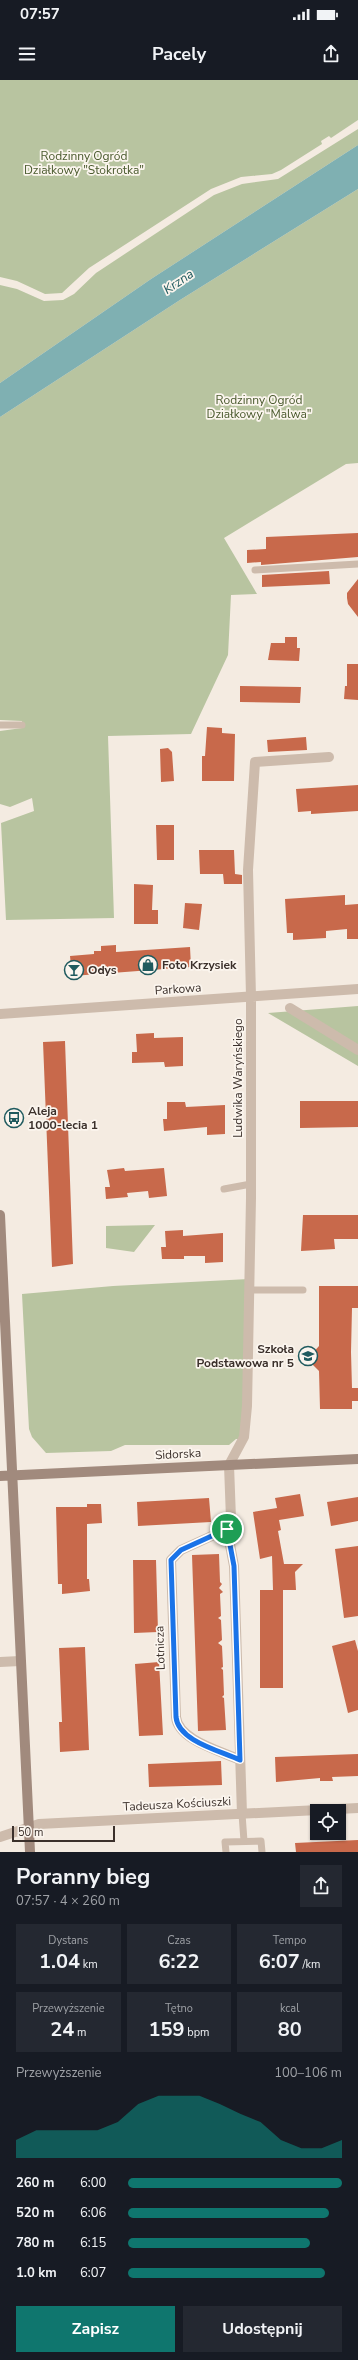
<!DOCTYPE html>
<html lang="pl">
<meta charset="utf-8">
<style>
:root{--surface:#171b24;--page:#242831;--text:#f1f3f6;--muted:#9ea1a6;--accent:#0f766e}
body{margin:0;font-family:"Nunito Sans",sans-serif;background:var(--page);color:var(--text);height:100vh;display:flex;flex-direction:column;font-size:15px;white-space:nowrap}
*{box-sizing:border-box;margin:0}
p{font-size:13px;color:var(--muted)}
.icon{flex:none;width:22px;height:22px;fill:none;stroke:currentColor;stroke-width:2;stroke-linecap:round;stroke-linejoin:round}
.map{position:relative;height:1772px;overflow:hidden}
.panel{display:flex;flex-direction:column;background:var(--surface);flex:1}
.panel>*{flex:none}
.controls{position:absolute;left:310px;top:1724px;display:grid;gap:8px}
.controls a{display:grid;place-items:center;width:36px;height:36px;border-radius:0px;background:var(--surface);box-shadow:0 1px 3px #0004;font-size:20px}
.scale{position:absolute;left:12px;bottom:10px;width:103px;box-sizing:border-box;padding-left:4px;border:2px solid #3b302b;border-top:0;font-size:11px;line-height:14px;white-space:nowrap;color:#3b302b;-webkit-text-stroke:3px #fbf5ee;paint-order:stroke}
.pin{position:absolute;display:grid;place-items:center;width:34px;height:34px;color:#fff;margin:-17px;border:2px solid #fff;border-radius:50%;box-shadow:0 1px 4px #0007}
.round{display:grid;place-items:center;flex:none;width:42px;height:42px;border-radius:0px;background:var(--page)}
.overview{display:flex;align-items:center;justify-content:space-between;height:68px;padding:0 16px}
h1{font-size:22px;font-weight:700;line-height:30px}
.figures{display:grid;grid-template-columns:repeat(3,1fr);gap:6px;height:68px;padding:4px 16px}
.figures div{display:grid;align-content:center;border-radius:0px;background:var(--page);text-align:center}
.figures b{font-size:20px;font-weight:700}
.figures small{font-size:11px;font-weight:400}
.figures p{font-size:11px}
.chart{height:112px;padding:8px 16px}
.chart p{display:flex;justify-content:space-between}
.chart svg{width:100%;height:72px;margin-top:4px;fill:var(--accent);opacity:.7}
.action{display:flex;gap:8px;margin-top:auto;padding:8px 16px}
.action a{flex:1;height:46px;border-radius:0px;background:var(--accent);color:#fff;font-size:16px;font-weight:700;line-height:46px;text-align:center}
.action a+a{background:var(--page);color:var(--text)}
ul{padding:0 16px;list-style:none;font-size:13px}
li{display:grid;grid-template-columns:64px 48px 1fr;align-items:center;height:30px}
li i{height:10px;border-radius:5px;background:var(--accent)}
.status{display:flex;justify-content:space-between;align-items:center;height:28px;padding:0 20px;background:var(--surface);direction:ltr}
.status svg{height:11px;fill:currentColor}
header{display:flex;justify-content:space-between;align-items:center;height:52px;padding:0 16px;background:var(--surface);font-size:18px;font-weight:700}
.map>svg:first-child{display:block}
</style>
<div class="status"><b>07:57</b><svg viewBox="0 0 49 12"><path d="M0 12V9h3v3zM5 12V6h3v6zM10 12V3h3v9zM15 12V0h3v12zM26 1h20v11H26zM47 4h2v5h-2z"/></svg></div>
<header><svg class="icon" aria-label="menu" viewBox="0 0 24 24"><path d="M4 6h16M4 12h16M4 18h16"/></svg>Pacely<svg class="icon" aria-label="share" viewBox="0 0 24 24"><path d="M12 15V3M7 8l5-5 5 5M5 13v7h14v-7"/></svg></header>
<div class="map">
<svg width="358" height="1772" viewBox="0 0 358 1772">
<rect width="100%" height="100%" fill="#f4ebe1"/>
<path fill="#b8c4a0" d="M0,0H358V40L331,58L329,56L321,61L322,64L281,90L272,94L241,97L211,109L89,188L62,213L45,214L17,201L0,197Z
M358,49V65L151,199L0,303V205L17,209L44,221L63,220L74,214L96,193L214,115L242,104L278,99Z
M358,109V383L346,384L224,458L257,514L231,515L228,575L191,654L108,656L114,838L6,840L1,743L34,731L32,718L10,727L0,724V651L22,648V641L0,640V337L180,220Z
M358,926V986L268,933Z
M155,1145L134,1172L106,1168V1146Z
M249,1199L243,1359H236L229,1365H125L111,1371L46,1373L32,1357L29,1349L22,1214L113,1206Z"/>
<path fill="#7fb0b2" d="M358,65V109L180,220L0,337V303L151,199Z"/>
<path fill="#c8694b" d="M358,453V477L261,485V482L247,483V470L266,469V457Z
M329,491L330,504L262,507V495Z
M358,499V537L348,524L347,518V513Z
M285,557H297V568H300L299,581L268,580L271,563H285Z
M347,584H358V620L344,619L345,606H347Z
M240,606L301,607L300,623L240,622Z
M207,647L222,648V653L235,654L234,701H202V676H205Z
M306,657L307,670L268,672L267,660Z
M168,668L172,672L174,701L161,702L160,669Z
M358,705V731L311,734V731L298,732L296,709Z
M156,745H174V780H157Z
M199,770H234L235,794L242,795V804H224L223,794H200Z
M134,804L153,805L152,830H158V844H134Z
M345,815V825L358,824V859H347V849L326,851V858L293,860V853H287L285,819Z
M185,823L202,824L199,850L183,848Z
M116,865V872L190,867L191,887L72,896L70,876L94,874V871H101V866Z
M154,953V958L183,957V986L165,987L164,982L132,983V972H137L136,954Z
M65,961L73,1184L52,1187L43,962Z
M300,1021H358V1047L300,1048Z
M167,1022H185L186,1027L225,1025V1054L207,1055V1047L164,1051L163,1039H167Z
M124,1088L125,1091L164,1088L167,1116L149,1118L148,1111L127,1113L128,1117L106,1119L105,1107H110L107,1090Z
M303,1135H358V1159H334L335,1169L301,1171Z
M183,1150V1156L223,1153V1182L205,1183V1176H184V1179H162L161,1167H166L165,1151Z
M319,1206H358V1228H352L351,1272L352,1308H358V1321H352V1329H320L319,1291L311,1283V1275L319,1266Z
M300,1414L304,1436L279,1440L281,1450L278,1451L284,1484H303L295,1492L296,1510H283V1608H260V1510H273L272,1476L260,1479L253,1432L277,1428L275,1418Z
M358,1417V1441L331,1446L327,1422Z
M209,1418L211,1442L138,1446L137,1422Z
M87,1424H101L102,1443L87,1444V1499H89L90,1511L62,1514V1504H58L56,1427H87Z
M358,1466V1536L344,1538L335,1469Z
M219,1474L220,1502L222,1504L219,1508L223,1512L220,1514L221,1536L218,1538L221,1540L222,1560L218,1563L222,1566L223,1587L221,1588L223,1590L224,1615L222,1617L224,1618L226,1650L198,1651L192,1475Z
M133,1480H156L158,1552L134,1553Z
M355,1560L358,1571V1630L348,1633L332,1566Z
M85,1567L89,1670L60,1672L59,1642H62L59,1568Z
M159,1582L163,1655L139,1656L135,1584Z
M358,1674V1696L332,1697L333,1701H320V1698L276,1702L275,1677Z
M221,1681L222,1705L149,1707L148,1684Z
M358,1760V1772H296L295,1763Z"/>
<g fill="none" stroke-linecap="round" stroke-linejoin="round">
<path stroke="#cdbbac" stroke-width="7" d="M255,490L358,484
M0,645H22
M224,1109L251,1104
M249,1210H303
M242,1734L244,1761
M226,1772L225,1762L261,1761L262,1772"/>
<path stroke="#cdbbac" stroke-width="10" d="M290,928L358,970
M0,934L358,909
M227,1449L181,1470L171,1480L176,1637C178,1660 221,1671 240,1680
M0,1582L20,1581
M242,1734L234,1486L227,1449L231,1439L229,1385L244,1357L247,1326L251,1118V917L248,790L255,682L329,677
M0,1757L39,1744L358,1728"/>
<path stroke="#a18a7d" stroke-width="10" d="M0,1135L30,1772
M0,1396L358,1379"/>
</g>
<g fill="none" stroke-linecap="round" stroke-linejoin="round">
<g stroke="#fff" stroke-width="8">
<path id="route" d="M227,1449L234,1486L240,1680C221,1671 178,1661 176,1637L171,1480L181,1470Z"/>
</g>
<use href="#route" stroke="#1a73e8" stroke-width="5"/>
</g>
<defs>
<g id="shop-ring" transform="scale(1)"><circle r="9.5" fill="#fbf5ee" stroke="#1f5a5e" stroke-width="1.5"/><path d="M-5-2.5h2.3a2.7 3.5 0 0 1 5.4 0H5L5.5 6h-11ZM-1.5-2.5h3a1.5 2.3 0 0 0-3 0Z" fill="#1f5a5e"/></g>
<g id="bar-ring" transform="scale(1)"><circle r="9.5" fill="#fbf5ee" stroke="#1f5a5e" stroke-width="1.5"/><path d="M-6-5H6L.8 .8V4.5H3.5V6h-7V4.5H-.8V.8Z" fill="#1f5a5e"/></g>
<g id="bus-ring" transform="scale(1)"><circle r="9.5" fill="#fbf5ee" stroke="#1f5a5e" stroke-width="1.5"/><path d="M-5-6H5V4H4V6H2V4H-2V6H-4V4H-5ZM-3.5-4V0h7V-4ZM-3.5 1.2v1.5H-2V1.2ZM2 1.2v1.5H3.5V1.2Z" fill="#1f5a5e"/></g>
<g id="school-ring" transform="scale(1)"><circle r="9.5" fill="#fbf5ee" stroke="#1f5a5e" stroke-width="1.5"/><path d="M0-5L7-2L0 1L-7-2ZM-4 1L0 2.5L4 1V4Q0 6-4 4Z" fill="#1f5a5e"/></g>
</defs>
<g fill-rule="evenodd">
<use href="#shop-ring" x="148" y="885"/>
<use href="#bar-ring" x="74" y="890"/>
<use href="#bus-ring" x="14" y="1038"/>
<use href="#school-ring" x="308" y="1276"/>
</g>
<g text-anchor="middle" stroke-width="3.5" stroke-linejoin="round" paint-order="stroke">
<g font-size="12" fill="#4a5a2e" stroke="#fbf5ee">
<text x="84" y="80">Rodzinny Ogród<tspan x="84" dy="14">Działkowy "Stokrotka"</tspan></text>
<text x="259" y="324">Rodzinny Ogród<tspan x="259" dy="14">Działkowy "Malwa"</tspan></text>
</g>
<g font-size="12" font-weight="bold" fill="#3b302b" stroke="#fbf5ee" text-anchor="start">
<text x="162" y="889">Foto Krzysiek</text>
<text x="88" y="894">Odys</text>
<text x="28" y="1035">Aleja<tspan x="28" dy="14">1000-lecia 1</tspan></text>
<text x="294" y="1273" text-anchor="end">Szkoła<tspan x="294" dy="14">Podstawowa nr 5</tspan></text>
</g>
<g font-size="12" fill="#3b302b" stroke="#fbf5ee">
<text transform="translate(178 909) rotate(-4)" y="4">Parkowa</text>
<text transform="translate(238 998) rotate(-90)" y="4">Ludwika Waryńskiego</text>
<text transform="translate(178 1374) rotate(-3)" y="4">Sidorska</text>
<text transform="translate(160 1568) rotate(-92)" y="4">Lotnicza</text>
<text transform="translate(177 1724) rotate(-3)" y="4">Tadeusza Kościuszki</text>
</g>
<g font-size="13" font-style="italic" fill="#1f5a5e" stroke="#fbf5ee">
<text transform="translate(178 201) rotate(-34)" y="5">Krzna</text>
</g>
</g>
</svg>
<div class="controls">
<a><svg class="icon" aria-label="locate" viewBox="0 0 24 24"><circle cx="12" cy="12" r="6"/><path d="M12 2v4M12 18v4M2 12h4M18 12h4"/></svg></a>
</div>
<div class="scale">50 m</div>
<div class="pin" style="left:227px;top:1449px;background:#1e9e55"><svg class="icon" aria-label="arrive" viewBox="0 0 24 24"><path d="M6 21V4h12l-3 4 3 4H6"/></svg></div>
</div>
<section class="panel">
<div class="overview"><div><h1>Poranny bieg</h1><p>07:57 · 4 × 260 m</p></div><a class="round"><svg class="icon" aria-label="share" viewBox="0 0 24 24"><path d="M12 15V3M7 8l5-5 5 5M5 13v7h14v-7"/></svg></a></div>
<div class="figures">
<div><p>Dystans</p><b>1.04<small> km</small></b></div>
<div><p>Czas</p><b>6:22</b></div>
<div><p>Tempo</p><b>6:07<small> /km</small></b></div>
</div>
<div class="figures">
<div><p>Przewyższenie</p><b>24<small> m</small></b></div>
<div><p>Tętno</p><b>159<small> bpm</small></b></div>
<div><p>kcal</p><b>80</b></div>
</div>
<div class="chart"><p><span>Przewyższenie</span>100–106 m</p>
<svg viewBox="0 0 160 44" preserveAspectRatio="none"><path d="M0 44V33L10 27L20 27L30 27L40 27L50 22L60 11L70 6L80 6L90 6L100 11L110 17L120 22L130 33L140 38L150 38L160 33V44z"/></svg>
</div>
<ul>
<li><b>260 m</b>6:00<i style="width:100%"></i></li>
<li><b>520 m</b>6:06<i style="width:94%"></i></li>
<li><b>780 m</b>6:15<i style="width:85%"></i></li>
<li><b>1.0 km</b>6:07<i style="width:92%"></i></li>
</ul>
<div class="action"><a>Zapisz</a><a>Udostępnij</a></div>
</section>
